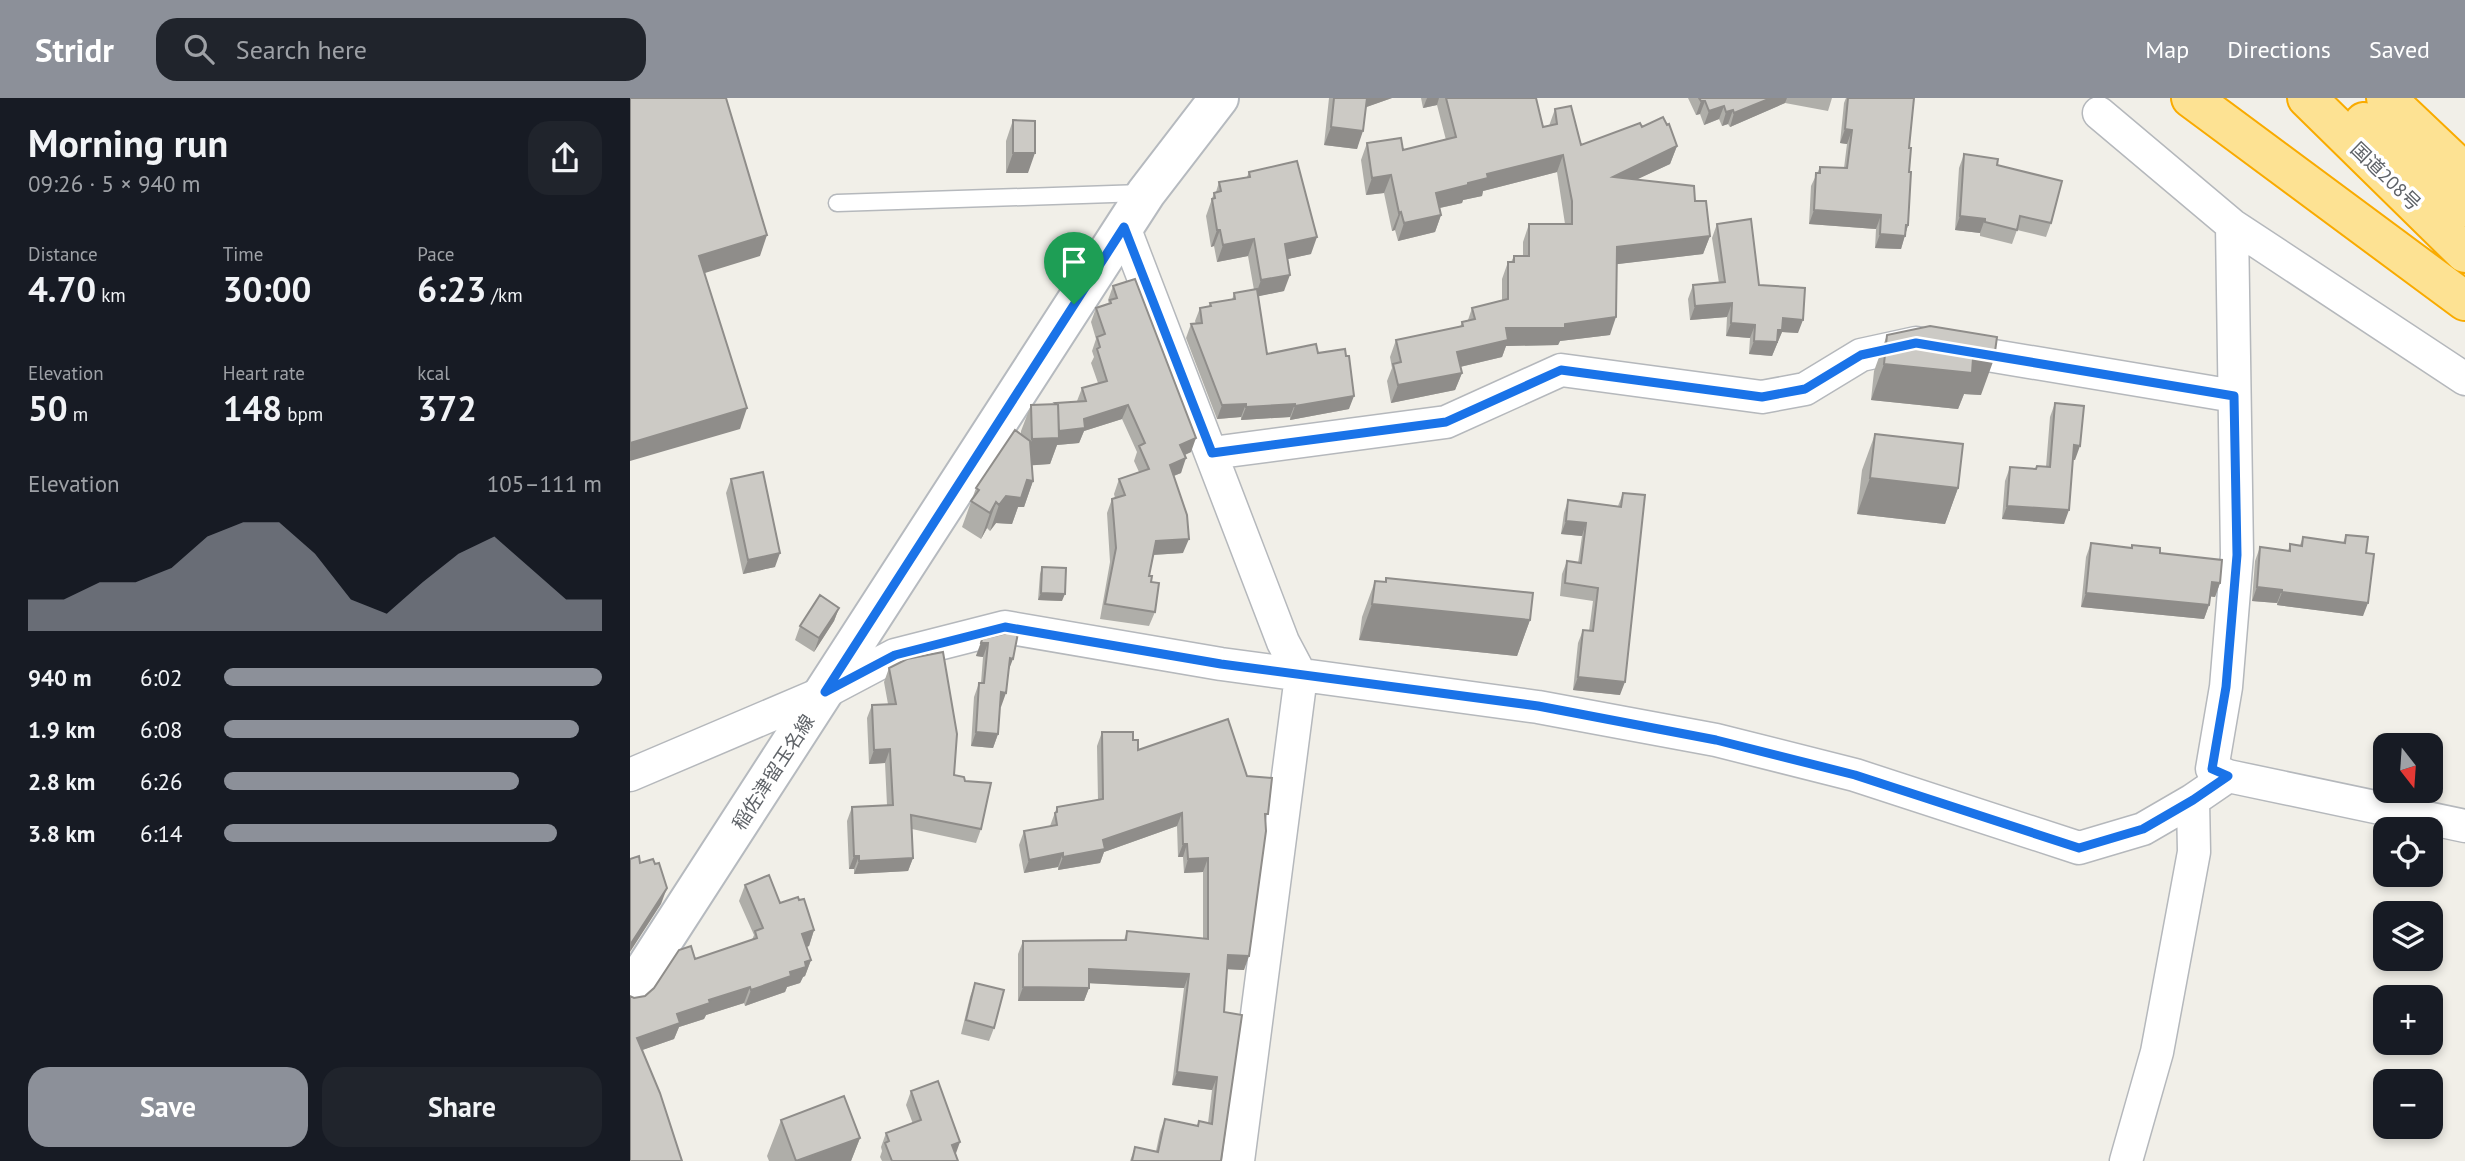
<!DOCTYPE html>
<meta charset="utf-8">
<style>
:root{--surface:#171b24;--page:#20242c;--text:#f1f3f6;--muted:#9ea1a6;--accent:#8c9099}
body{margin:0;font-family:"PT Sans","Noto Sans JP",sans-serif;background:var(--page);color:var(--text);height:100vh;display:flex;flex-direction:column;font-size:26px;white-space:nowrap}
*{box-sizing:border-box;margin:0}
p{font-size:23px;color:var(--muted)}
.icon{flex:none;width:38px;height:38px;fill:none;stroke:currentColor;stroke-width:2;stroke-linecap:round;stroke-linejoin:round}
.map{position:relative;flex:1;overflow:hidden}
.panel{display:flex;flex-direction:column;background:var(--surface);width:630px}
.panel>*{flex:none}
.needle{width:46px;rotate:163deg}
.tools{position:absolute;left:1743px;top:635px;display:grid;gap:14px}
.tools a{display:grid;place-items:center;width:70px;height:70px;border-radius:14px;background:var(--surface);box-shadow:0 4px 10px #0003;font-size:35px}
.pin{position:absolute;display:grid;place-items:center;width:60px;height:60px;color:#fff;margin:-72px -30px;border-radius:50% 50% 50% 0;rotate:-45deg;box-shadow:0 0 7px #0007}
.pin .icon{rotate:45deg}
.round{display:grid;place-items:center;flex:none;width:74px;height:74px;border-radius:21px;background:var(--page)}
.overview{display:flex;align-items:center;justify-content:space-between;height:119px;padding:0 28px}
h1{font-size:38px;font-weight:700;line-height:52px}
.metrics{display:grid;grid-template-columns:repeat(3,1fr);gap:10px;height:119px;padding:7px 28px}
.metrics div{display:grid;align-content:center}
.metrics b{font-size:35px;font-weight:700}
.metrics small{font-size:19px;font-weight:400}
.metrics p{font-size:19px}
.chart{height:196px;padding:14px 28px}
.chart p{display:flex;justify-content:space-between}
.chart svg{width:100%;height:126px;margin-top:7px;fill:var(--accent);opacity:.7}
.cta{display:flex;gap:14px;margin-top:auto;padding:14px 28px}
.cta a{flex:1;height:80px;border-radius:21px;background:var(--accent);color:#fff;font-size:28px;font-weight:700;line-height:80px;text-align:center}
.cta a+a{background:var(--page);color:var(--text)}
ul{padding:0 28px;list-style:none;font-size:23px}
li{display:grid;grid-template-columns:112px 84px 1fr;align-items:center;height:52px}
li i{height:18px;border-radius:9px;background:var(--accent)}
header{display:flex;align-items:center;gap:42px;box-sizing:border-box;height:98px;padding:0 35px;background:var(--accent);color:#fff}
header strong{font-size:33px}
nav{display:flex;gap:38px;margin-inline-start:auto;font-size:24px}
.search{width:490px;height:63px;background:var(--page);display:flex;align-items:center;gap:18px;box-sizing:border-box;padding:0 24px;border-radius:21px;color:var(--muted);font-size:26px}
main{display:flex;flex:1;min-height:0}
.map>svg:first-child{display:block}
</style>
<header>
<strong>Stridr</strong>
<div class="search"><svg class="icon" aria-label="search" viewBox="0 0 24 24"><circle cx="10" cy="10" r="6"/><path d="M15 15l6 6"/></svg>Search here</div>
<nav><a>Map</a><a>Directions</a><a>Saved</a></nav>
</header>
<main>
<section class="panel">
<div class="overview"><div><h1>Morning run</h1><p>09:26 · 5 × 940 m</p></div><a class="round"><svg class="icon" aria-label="share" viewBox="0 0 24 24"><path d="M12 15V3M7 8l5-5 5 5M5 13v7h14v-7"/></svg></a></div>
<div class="metrics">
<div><p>Distance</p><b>4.70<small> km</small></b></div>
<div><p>Time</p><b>30:00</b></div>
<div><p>Pace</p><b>6:23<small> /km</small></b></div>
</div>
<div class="metrics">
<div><p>Elevation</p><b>50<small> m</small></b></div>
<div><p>Heart rate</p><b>148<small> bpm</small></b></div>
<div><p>kcal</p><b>372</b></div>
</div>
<div class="chart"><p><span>Elevation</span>105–111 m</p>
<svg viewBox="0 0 160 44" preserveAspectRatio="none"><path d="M0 44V33L10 33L20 27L30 27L40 22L50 11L60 6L70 6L80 17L90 33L100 38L110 27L120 17L130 11L140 22L150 33L160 33V44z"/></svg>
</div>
<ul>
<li><b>940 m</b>6:02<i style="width:100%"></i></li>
<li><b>1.9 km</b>6:08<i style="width:94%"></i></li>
<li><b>2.8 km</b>6:26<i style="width:78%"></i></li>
<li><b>3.8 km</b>6:14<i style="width:88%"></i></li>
</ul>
<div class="cta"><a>Save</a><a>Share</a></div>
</section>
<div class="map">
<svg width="1835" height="1063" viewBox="0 0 1835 1063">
<rect width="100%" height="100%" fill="#f1efe8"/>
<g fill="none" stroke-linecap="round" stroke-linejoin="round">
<g stroke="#b5b8bc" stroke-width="19">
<path id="lane" d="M207,105L512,95"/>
</g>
<g stroke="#b5b8bc" stroke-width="35">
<path id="street" d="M1469,15L1602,127L1835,281
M1602,127L1607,457L1596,589L1582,671L1598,678L1835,728
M494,129L653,544L671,578L608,1063
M582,355L816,324L931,272L1132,299L1175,291L1231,257L1286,245L1604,298
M0,677L195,594L265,557L375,529L591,566L908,609L1086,642L1225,677L1449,750L1513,731L1563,702L1598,678
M1496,1063L1527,954L1564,754L1563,702"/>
</g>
<g stroke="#b6babf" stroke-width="42">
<path id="secondary" d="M0,894L494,129L516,95L589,0"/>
</g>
<g stroke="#f9ab00" stroke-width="42">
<path id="highway" d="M1561,0L1835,203
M1677,0L1835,155
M1756,0L1835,75
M1734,24L1835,109"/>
</g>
<use href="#lane" stroke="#fff" stroke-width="16"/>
<use href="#street" stroke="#fff" stroke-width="32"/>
<use href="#secondary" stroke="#fff" stroke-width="38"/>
<use href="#highway" stroke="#fde293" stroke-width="38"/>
</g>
<path fill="#afaea9" d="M699,0H762L736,9L727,51L694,47Z
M791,0H906L913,29L919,28L925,11L951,47L1012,29L1047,48L1040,66L1007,81L1065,103L1080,138L1073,156L987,166L980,237L930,243L928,247L876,248L872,259L830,269L832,275L825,292L761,305L757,283L762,270L760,259L766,242L830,229L832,224L838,222L842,210L872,202V181L878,164H881L884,158H893V144L899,126H935L927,74L853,93L852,98L833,102L832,105L810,110L811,117L805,134L768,143L765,132L762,133L754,95L736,97L731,62L737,45L773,52L816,42L807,7L793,10Z
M1058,0H1202L1198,13L1155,5L1100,29L1098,26L1092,28L1089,21L1074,27L1070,16L1066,17Z
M1216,0H1284L1279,50L1278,127L1271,151L1245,150L1246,131L1179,126L1181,88L1190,69L1214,70L1217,46L1210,45L1214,5Z
M383,22L398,75H376V43Z
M1334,56L1367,67L1421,125L1416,139L1387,132L1382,146L1350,138V135L1325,132L1329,70Z
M619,74L681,156L657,161L654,193L628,198L637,256L688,255L719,311L660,322V319L611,322V319L587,321L556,240L561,226H566L565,223L570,210L579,208L580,205L602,202L604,195L624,192L618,158L587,164L584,148L581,149L576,118L584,95L586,94L589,84L617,79Z
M1087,126L1129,187L1168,235L1152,234L1142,258L1119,256L1120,240L1096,238L1097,219L1060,222L1058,201L1063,187L1089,185L1082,140Z
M483,188L561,354L555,357L551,375L544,378L553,455L523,457L519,478L525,514L519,528L470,521L480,464L477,415L482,401L485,400L484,396L489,381L509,374L504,363L507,354L492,321L454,333L449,345L427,347L420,366L402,367L403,383L394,409H388L382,426L366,425L360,433L357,430L351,441L332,429L346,390L391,336V333L401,307L425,306L447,303L452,290L468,285L461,265L464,259L462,253L466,241L461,224L466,210L479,206L478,202Z
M1257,237L1351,297L1334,296L1328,311L1241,302L1244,273Z
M1425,305L1445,362H1443L1434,426L1372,421L1375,383L1380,369L1406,371L1407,368L1416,369L1420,319Z
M1245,336L1328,390L1315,426L1227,416L1232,372Z
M101,381L145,469L113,476L96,395Z
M993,395L990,597L943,592L948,545L953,532L959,533L963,503L930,498L932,476L937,463L948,465L952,438L931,436L934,415L938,402L988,408Z
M1716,437L1736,455L1733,518L1647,507V505L1622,503L1625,463L1630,449L1658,453L1660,446L1670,447L1673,439L1713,445Z
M1461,445L1501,450L1502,447L1530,455L1590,485L1585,499L1580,498L1579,507L1574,521L1451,509L1456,459Z
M412,469L432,503L408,502L410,476Z
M756,480L900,522L887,558L729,542L732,519L745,483L755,484Z
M209,510L204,523L184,554L165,542L170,528Z
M381,534L378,574L370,609L368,636L363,650L341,648L344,599L349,585H351L353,559L346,558L347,555L352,541Z
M259,570L324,677L351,731L346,745L282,731L283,760L278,773L224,776V771H219L217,723L222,709L257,707L255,665L239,666L237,620L242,607L258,606L254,584Z
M472,634L503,642L508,652L617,678L635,723L614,872L597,871L594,914L591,1063H500L505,1049L526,1053L530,1034L535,1021L567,1028L578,1025L582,992L542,987L554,890L459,885V890L454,903H388V856L393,843L494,842L497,833L573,840V774L554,775L553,759H548L547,728L474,754L470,765L428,772V769L394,775L389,747L394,733L420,728L427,709L468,702L467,648Z
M115,787L150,805L169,802L184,832L179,848L177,849L181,862L175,878L173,879L170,885L157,889L155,894L115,908L114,905L76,917L74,921L49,929L44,941L12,952L0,1063L4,900L15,898L65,861L122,842L124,837L109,803Z
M345,885L364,930L359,943L331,936L340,899Z
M281,993L326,1056L328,1063H252L250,1059L252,1053L251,1049L256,1035L283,1026L276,1007Z
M151,1022L230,1040L221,1063H139L137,1058Z"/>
<path fill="#8f8d8a" d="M735,0H762L731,11Z
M797,0H809L807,7L793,10Z
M1141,0H1157L1155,5L1100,29L1104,15Z
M1071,3H1075L1070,16L1066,17Z
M1094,8L1089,21L1074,27L1079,13Z
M1103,12L1098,26L1092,28L1096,14Z
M701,29L733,33L727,51L694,47Z
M1215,31L1222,32L1217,46L1210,45Z
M1047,48L1040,66L976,96L983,79Z
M383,55H405L398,75H376Z
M933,57L927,74L853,93L852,98L833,102L832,105L800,112L806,95L857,76Z
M761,77L754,95L736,97L742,80Z
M1184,112L1251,117L1246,131L1179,126Z
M771,114L765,132L762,133L769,115Z
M811,117L805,134L768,143L774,125Z
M1330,118L1355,121L1350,135L1325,132Z
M1276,127H1278L1271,151L1245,150L1250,136Z
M587,132H590L584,148L581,149Z
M137,137L130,158L62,179L69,158Z
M1080,138L1073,156L980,167L987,149Z
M687,139L681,156L649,163L655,146Z
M624,141L618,158L587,164L593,147Z
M660,177L654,193L625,199L631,182Z
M1102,205L1097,219L1060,222L1065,208Z
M986,219L980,237L930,243L928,247L876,248L872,259L821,271L827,254L876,230L935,226Z
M1153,220L1173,222L1168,235L1152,234L1142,258L1119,256L1124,243Z
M1101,225L1125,227L1120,240L1096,238Z
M1343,260L1364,261L1351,297L1334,296L1328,311L1241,302L1254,266Z
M832,275L825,292L761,305L768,287Z
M724,298L719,311L660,322L665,308Z
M616,306L611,319L587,321L592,307Z
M665,306L660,319L611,322L616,309Z
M498,307L492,321L454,333L449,345L427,347L420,366L393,368L402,341L428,333L454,321Z
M117,310L110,331L0,363V345Z
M566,340L561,354L545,361L550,347Z
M1444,347L1450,348L1445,362L1439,361Z
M556,360L551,375L535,381L540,367Z
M1240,380L1328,390L1315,426L1227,416Z
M397,382L403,383L394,409H388L382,426L366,425L360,433L369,407L376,398Z
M366,404L357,430L351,441L360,415Z
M1377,408L1439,412L1434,426L1372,421Z
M936,423L956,425L952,438L931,436Z
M559,441L553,455L521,457L526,443Z
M150,455L145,469L113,476L118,462Z
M1582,484L1590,485L1585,499L1577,498Z
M1627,489L1652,492L1647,505L1622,503Z
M1652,494L1738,505L1733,518L1647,507Z
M411,495L435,496L432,503L408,502Z
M1456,495L1579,507L1574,521L1451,509Z
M742,506L900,522L887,558L729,542Z
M209,510L204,523L184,554L189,540Z
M351,545H358L353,559L346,558Z
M380,560L383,561L378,574Z
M948,579L995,584L990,597L943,592Z
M371,594L376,595L371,609L366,608Z
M346,634L368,636L363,650L341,648Z
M260,651L255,665L239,666L244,652Z
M552,715L547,728L474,754L470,765L428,772L433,759L473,742Z
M553,746H557L553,759H548Z
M433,755L428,769L394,775L399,762Z
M224,758H229L224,771H219Z
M283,760L278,773L224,776L229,763Z
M578,760L573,774L554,775L558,761Z
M37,790L31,806L0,854V847Z
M184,832L179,848L167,852L172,836Z
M598,857L619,858L614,872L593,871Z
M181,862L175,878L173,879L170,885L157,889L155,894L115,908L121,892L160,874L175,864Z
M459,871L559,876L554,890L455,885Z
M120,889L114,905L76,917L74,921L49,929L44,941L1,956L7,940L47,916L79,902Z
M393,889L459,890L454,903H388Z
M547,974L587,979L582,992L542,987Z
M230,1040L221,1063H168Z
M330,1044L325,1058L322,1047Z"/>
<path fill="#cccac5" stroke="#8f8d8a" stroke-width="2" d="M0,0H96L137,137L69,158L117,310L0,345Z
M704,0H737L733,33L701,29Z
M816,0H906L913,29L927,26L925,11L941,8L951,47L1010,25L1012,29L1033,19L1037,27L1039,26L1047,48L983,79L1064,88L1065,103H1076L1080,138L987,149L986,219L935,226V230H876L878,242L827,254L832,275L768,287L763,266L771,264L766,242L833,228L832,224L845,221L842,210L878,201V164H884V158H899V126H942V103L933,57L857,76L858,80L838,85V87L806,95L811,117L774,125L771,114L769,115L761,77L742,80L737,45L771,40L773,52L826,39Z
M1069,0H1141L1104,15L1103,12L1096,14L1094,8L1079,13L1075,3H1071Z
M1218,0H1284L1279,50H1281L1279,74H1281L1278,127H1276L1275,138L1250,136L1251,117L1184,112L1186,75H1190V69L1217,70L1222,32L1215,31Z
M383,22L405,23V55H383Z
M1334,56L1368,61L1367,67L1432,83L1421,125L1390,118L1387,132L1355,124V121L1330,118Z
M667,63L687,139L655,146L660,177L631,182L624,141L593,147L590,132H587L582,101L585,100L584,95L591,93L589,84L620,79L619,74Z
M1121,121L1129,187L1175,190L1173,222L1153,220L1152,232H1148L1147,244L1124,243L1125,227L1101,225L1102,205L1065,208L1063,187L1095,184L1087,126Z
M505,181L566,340L550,347L556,360L540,367L557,417L559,441L526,443L519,478H522L521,484L529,485L525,514L475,506L486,450L482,401L495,397L489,381L519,371L509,348L515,345L498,307L454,321L455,330L429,333L428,306L426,305L456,303L452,290L477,283L467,251L470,249L467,239L475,236L466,210L481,205L480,202L487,200L483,188Z
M627,191L637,256L686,246L688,255L715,251L716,258H719L724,298L665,308V306L616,309V306L592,307L561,226L572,225L570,210L581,208L580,205L605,201L604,195Z
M1300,228L1367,239L1364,261L1343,260L1342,275L1254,266L1257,237Z
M1425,305L1454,308L1450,348L1444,347L1439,412L1377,408L1380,369L1406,371L1407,368L1420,369Z
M428,306L429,340L402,341L401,307Z
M385,332L400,343L403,383L397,382L391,400L376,398L369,407L366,404L360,415L341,403L349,392L346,390Z
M1245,336L1333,346L1328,390L1240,380Z
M133,374L150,455L118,462L101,381Z
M993,395L1015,397L995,584L948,579L953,532L963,533L968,490L935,485L937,463L951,465L956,425L936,423L938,402L991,409Z
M1716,437L1738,439L1736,455L1744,456L1738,505L1652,494V492L1627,489L1630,449L1660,453V446L1672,448L1673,439L1715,445Z
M1461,445L1502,450V447L1530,450V455L1592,462L1590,485L1582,484L1579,507L1456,495Z
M412,469L436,470L435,496L411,495Z
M756,480L903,495L900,522L742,506L745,483L756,484Z
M190,497L209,510L189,540L170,528Z
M381,534L388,535L383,561L380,560L376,595L371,594L368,636L346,634L349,585H354L358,545H351L352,541Z
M313,554L327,636L324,677L334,679L335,683L361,685L351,731L281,717L283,760L229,763V758H224L222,709L263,707L260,651L244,652L242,607L266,606L259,570L277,561Z
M598,621L617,678L642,680L638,716H635L636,733L619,858L598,857L594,914L612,917L591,1063H502L505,1049L528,1054L535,1021L568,1028L569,1023L582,1026L587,979L547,974L559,876L459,871V890L393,889V843L496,842L497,833L578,841V760L558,761L557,746H553L552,715L473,742L475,751L433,759V755L399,762L394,733L427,727L425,715L427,714V709L473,701L472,634H503V642H508V652Z
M9,758L10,765L23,761L25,766L29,765L37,790L0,847V761Z
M139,777L150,805L168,799L169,802L174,801L184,832L172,836L181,862L175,864L176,869L160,874L161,878L121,892L120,889L79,902L80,905L47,916L50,925L7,940L30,995L52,1063H0V898L4,900L15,898L24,890L49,852L61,848L65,861L127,840L125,833L133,830L115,787Z
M345,885L374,892L364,930L336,922Z
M308,983L330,1044L322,1047L328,1063H262L255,1045L259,1043L256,1035L291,1022L281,993Z
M214,998L230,1040L166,1063L151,1022Z"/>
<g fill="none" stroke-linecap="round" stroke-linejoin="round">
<g stroke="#fff" stroke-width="14">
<path id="route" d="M494,129L582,355L816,324L931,272L1132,299L1175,291L1231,257L1286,245L1604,298L1607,457L1596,589L1582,671L1598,678L1563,702L1513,731L1449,750L1225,677L1086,642L908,608L591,566L375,529L265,557L195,594Z"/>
</g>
<use href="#route" stroke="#1a73e8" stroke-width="9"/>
</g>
<g text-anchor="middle" stroke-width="7" stroke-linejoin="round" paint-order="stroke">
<g font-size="19" fill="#5f6368" stroke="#fff">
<text transform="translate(1756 78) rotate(44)" y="7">国道208号</text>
<text transform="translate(143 674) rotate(-57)" y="7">稲佐津留玉名線</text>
</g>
</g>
</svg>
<div class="tools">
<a><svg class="needle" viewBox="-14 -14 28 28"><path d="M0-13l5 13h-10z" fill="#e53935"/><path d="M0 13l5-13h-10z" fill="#9ea1a6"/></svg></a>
<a><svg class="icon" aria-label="locate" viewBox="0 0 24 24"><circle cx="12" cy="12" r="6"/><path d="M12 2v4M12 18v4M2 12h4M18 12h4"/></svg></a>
<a><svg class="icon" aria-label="layers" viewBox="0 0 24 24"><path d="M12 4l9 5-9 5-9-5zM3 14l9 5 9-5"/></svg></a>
<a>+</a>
<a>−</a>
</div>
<div class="pin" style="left:444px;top:206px;background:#1e9e55"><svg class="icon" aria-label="arrive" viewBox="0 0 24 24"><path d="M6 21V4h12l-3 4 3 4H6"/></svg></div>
</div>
</main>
